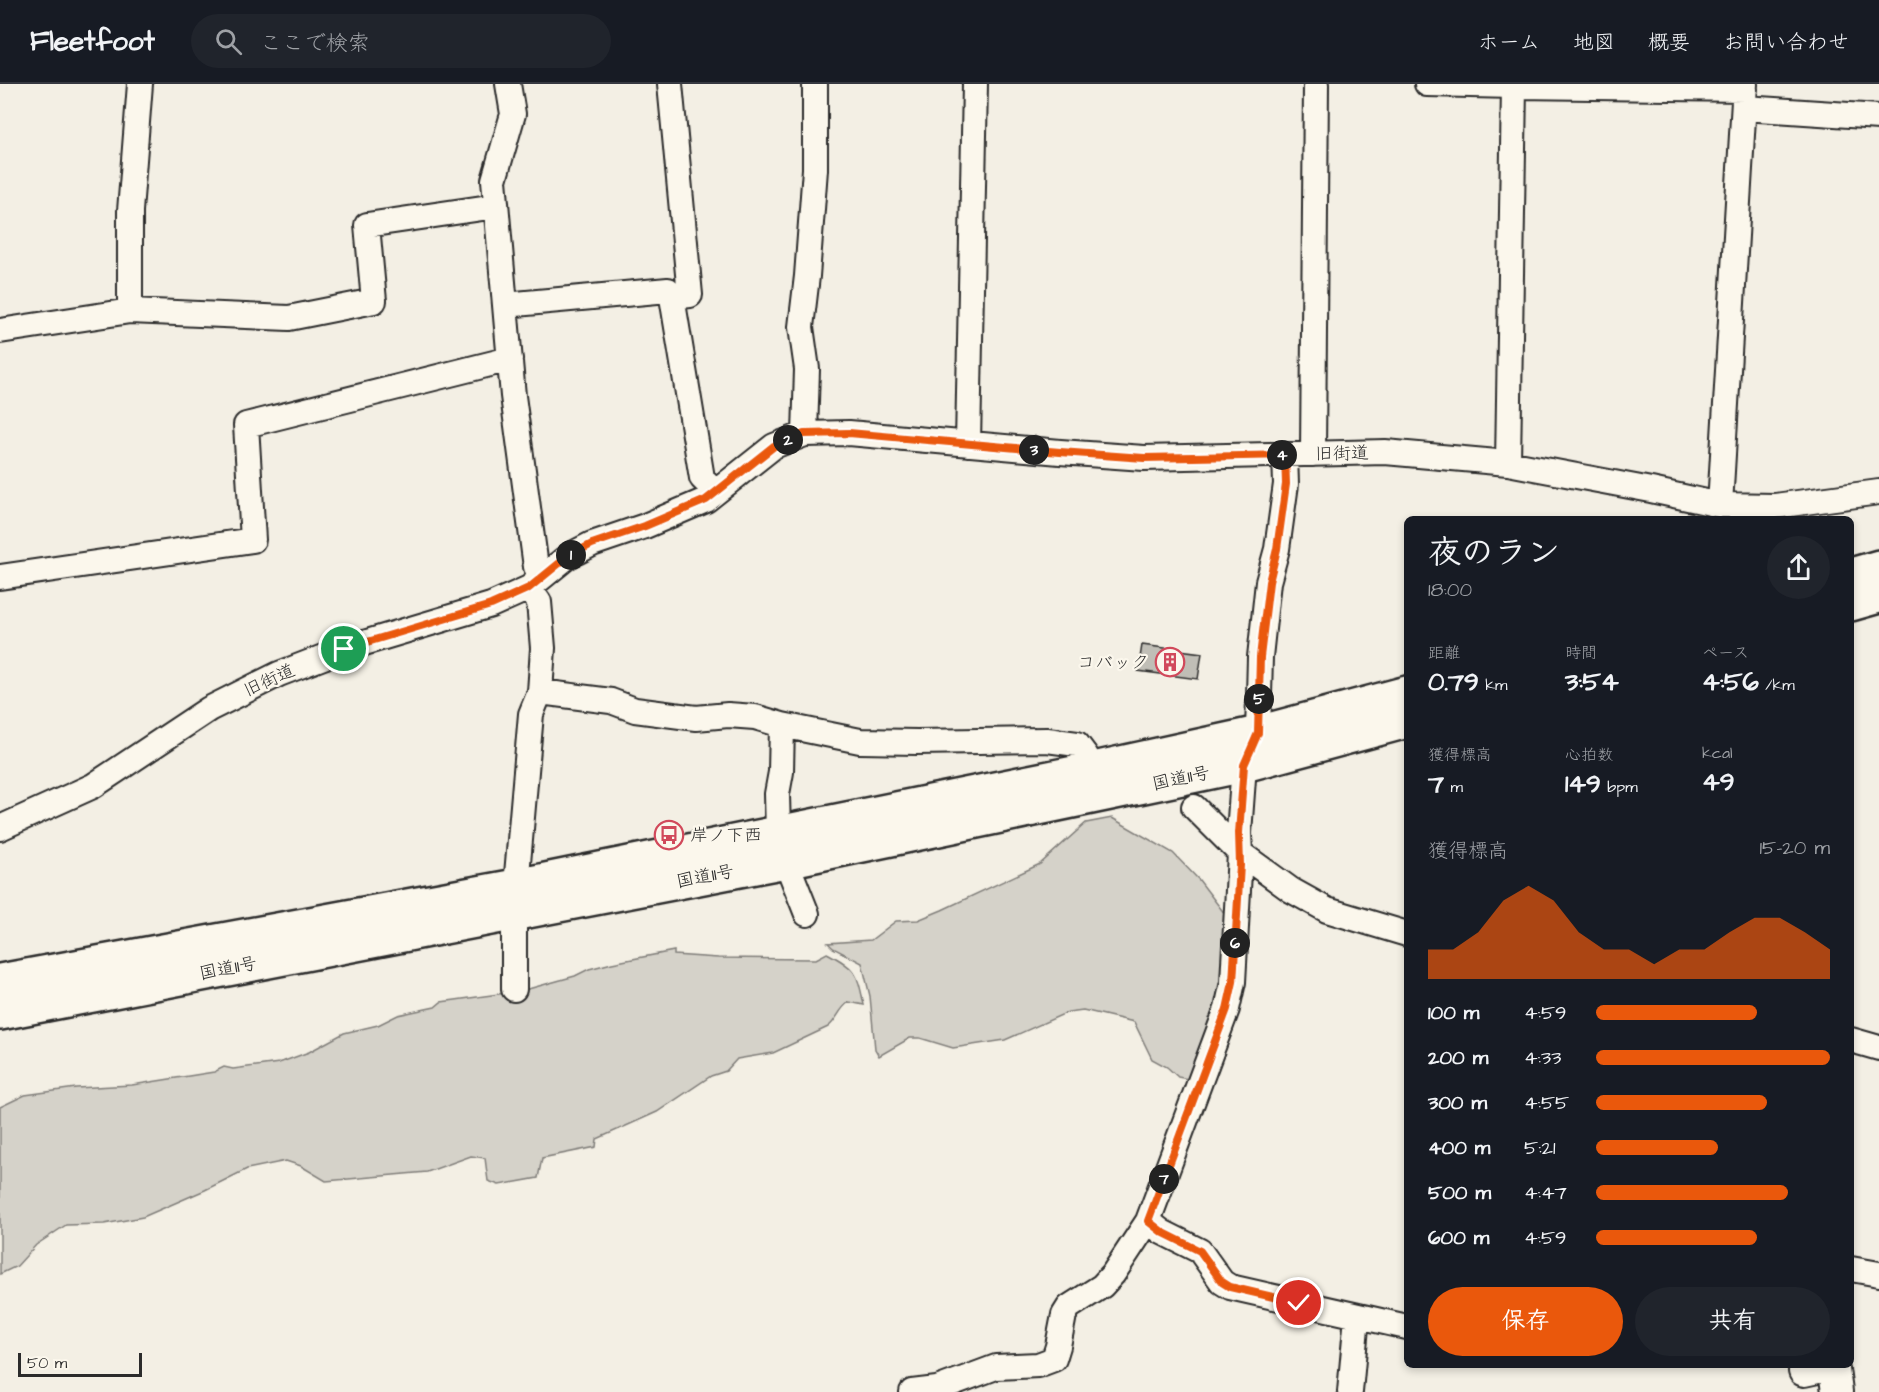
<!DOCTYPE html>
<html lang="ja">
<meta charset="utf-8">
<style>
:root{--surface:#171b24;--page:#20242c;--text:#f1f3f6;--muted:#9ea1a6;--line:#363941;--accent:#ea580c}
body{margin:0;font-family:"Architects Daughter","Klee One",sans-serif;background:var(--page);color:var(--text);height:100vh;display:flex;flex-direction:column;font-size:22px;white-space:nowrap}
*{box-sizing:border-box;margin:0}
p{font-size:20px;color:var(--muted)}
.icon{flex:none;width:33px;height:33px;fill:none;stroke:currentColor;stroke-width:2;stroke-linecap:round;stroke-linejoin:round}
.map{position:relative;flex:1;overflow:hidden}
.panel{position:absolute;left:1404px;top:432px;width:450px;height:852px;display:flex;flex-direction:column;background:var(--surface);border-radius:9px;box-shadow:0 3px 9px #0003}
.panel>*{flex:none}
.scale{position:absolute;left:18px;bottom:15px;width:124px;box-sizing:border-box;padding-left:6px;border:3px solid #2b2b2b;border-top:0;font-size:16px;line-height:21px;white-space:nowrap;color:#2b2b2b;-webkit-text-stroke:4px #fbf7ec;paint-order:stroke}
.pin{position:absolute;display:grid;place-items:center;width:51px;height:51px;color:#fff;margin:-26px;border:3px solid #fff;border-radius:50%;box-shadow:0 2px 6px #0007}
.km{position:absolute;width:30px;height:30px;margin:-15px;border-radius:50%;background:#222;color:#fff;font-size:16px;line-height:30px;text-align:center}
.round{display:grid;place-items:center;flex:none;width:63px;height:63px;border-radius:32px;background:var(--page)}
.overview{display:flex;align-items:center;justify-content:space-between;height:102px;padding:0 24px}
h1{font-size:33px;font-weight:800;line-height:45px}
.metrics{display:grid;grid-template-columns:repeat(3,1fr);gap:9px;height:102px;padding:6px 24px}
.metrics div{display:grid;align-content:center}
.metrics b{font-size:26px;font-weight:800}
.metrics small{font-size:16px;font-weight:400}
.metrics p{font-size:16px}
.chart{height:168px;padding:12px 24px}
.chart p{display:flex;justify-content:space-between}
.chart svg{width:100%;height:108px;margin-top:6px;fill:var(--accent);opacity:.7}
.button{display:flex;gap:12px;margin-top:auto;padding:12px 24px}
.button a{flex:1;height:69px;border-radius:36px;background:var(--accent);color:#fff;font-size:24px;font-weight:800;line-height:69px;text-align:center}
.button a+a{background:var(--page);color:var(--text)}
ul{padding:0 24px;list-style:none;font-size:20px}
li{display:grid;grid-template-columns:96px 72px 1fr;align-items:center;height:45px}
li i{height:15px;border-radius:8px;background:var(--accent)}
header{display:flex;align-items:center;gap:36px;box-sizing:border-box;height:84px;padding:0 30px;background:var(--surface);border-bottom:2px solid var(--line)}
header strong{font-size:28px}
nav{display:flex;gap:33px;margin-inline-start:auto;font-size:21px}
.search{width:420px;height:54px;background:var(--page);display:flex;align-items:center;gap:15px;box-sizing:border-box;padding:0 21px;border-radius:33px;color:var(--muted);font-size:22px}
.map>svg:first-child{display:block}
</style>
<header>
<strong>Fleetfoot</strong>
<div class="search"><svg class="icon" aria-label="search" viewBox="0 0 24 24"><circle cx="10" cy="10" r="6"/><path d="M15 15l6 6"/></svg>ここで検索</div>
<nav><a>ホーム</a><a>地図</a><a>概要</a><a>お問い合わせ</a></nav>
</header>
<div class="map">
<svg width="1879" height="1308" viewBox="0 0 1879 1308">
<rect width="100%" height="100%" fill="#f3efe4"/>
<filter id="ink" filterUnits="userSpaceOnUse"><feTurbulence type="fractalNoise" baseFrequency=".0167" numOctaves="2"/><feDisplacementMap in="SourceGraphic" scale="12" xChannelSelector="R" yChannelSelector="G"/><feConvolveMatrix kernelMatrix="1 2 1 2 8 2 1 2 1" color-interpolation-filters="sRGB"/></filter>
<g filter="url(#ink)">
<path fill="#d5d2c9" stroke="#807e7a" stroke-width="1.5" d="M1112,734L1173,769L1199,796L1228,834L1226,896L1193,996L1178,993L1167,983L1152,975L1134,938L1083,926L1068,928L1005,956L953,964L920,954H910L879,972L875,965L870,912L862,879L833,864L828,859L871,856L896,837L918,836L942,826L1040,780L1086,739Z
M674,867V871L718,874L816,875L827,869C857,885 857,888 864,921L849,918C838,926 838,935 828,943L773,969L737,975L726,987L711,992L657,1028L597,1055L596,1063L542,1074L538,1094L499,1101L488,1097L485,1074L471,1072L427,1088L326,1097L301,1082L286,1077L247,1085L205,1106L143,1133L104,1140L66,1141L36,1161L17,1182L0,1190V1023L25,1011L76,1004L132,1001L214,988L224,983L233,985L279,979L309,968L344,949L378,941L398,931L435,923L441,918L521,907L575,892L589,885L612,879Z"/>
<path fill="#c0beb6" stroke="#2b2b2b" stroke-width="1.5" d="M1142,561L1202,569L1198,595L1138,587Z"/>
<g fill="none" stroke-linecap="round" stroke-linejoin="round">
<g stroke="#2b2b2b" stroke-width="28">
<path id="minor" d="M508,0L513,30L494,96L513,312L536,483L542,492
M670,0L690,211L672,213L702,394L716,408
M1427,0L1514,2V0
M1744,24L1879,33
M505,221L668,206L672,213
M130,227L289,234L374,217L367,141L496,122
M0,247L130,227V127L140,0
M805,350L807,285L801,243L807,192L815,85V0
M968,360L975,0
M1313,370L1316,0
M1508,379L1514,2L1745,5
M1720,421L1745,0
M0,493L253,456L246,341L510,275
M540,608L611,617L635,626L696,634L728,631L755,633L782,641L860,657L917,658L1047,656L1077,660L1086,672L1089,686
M1194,723L1240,769L1291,806L1327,826L1407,850
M0,744L93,702L209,625L279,590L344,565L491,521L529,504L567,473L592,460L645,442L706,416L774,362L805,350L849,349L1060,368L1144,374L1385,368L1508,379L1651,406L1720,421L1775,422L1879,408
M778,748L777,710L781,688L782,641
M786,777L807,830
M514,905V828L516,802L531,630L540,608L543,564L539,518L529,504
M1851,956L1879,964
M1148,1137L1162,1148L1200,1167L1222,1198L1230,1203L1407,1243
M1851,1185L1879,1190
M912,1308L937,1305L996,1283L1038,1281L1054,1275L1058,1262L1064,1231L1069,1223L1102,1202L1113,1190L1148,1137L1227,925L1233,898L1240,769L1239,749L1244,681L1258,649L1260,573L1268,498L1277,465L1286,400L1285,371
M1350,1308L1357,1232"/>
</g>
<g stroke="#2b2b2b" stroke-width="34">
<path id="major" d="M1804,1287L1827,1282L1834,1286L1837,1308"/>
</g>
<g stroke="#2b2b2b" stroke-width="38">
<path id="highway" d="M1851,491L1879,483
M1851,520L1879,512
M0,897L516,802L1089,686L1258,649L1407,609
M0,929L786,777L1244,681L1407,637"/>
</g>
<use href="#minor" stroke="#fbf7ec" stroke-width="24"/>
<use href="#major" stroke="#fbf7ec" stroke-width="30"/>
<use href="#highway" stroke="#fbf7ec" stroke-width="33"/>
</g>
</g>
<g fill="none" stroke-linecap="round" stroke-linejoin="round" filter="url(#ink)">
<g stroke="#fff" stroke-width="12">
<path id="route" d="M344,565L491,521L529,504L567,473L592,460L645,442L706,416L774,362L804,350L849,349L1060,368L1144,374L1285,371L1286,400L1277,465L1269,498L1260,573L1258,649L1244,681L1239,749L1240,781L1233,898L1227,925L1148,1137L1162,1148L1200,1167L1222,1198L1230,1203L1299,1219"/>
</g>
<use href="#route" stroke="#ea580c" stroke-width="8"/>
</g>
<defs>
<g id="building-ring" transform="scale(1.5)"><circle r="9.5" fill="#fbf7ec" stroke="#d1495b" stroke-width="1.5"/><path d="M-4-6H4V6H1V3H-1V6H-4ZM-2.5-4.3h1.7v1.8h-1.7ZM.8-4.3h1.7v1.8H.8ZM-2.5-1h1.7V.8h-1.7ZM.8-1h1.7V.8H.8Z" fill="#d1495b"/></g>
<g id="bus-ring" transform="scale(1.5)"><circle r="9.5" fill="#fbf7ec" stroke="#d1495b" stroke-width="1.5"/><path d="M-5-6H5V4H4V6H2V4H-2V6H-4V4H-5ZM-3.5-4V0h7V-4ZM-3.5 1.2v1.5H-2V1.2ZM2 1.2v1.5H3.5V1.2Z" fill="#d1495b"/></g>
</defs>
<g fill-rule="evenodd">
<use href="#building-ring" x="1170" y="578"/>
<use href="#bus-ring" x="669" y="751"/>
</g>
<g text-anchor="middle" stroke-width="4.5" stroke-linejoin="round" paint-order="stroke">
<g font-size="18" fill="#2b2b2b" stroke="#fbf7ec">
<text transform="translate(1342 369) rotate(-1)" y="6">旧街道</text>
<text transform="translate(269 596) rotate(-25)" y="6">旧街道</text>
<text transform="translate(1181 694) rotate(-12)" y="6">国道11号</text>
<text transform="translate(705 792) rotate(-11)" y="6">国道11号</text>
<text transform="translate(228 884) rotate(-11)" y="6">国道11号</text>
</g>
<g font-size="18" fill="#2b2b2b" stroke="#fbf7ec" text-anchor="end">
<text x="1149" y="584">コバック</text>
<text x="690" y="757" text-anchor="start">岸ノ下西</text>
</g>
</g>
</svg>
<div class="scale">50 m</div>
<div class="pin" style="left:344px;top:565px;background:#1e9e55"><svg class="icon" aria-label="arrive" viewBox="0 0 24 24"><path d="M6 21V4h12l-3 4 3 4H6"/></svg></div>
<div class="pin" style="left:1299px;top:1219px;background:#d93025"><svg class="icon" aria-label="check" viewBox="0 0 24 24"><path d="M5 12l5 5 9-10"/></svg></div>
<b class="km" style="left:571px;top:471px">1</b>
<b class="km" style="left:788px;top:356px">2</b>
<b class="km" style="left:1034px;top:366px">3</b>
<b class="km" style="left:1282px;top:371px">4</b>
<b class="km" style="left:1259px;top:615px">5</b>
<b class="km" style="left:1235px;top:859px">6</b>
<b class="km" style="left:1164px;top:1095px">7</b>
<section class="panel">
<div class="overview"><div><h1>夜のラン</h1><p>18:00</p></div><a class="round"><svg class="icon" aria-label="share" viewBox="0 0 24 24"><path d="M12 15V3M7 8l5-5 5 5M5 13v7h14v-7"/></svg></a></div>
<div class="metrics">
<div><p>距離</p><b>0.79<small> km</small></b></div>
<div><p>時間</p><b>3:54</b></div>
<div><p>ペース</p><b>4:56<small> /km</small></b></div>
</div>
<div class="metrics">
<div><p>獲得標高</p><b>7<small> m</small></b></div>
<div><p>心拍数</p><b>149<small> bpm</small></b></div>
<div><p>kcal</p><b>49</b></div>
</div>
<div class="chart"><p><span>獲得標高</span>15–20 m</p>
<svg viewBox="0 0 160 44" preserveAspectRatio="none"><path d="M0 44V32L10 32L20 25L30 12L40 6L50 12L60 25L70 32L80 32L90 38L100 32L110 32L120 25L130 19L140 19L150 25L160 32V44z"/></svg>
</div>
<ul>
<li><b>100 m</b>4:59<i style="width:69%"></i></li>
<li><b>200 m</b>4:33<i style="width:100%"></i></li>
<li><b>300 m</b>4:55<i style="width:73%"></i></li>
<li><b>400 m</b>5:21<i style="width:52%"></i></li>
<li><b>500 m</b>4:47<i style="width:82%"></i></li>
<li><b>600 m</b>4:59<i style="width:69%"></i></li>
</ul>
<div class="button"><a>保存</a><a>共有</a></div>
</section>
</div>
